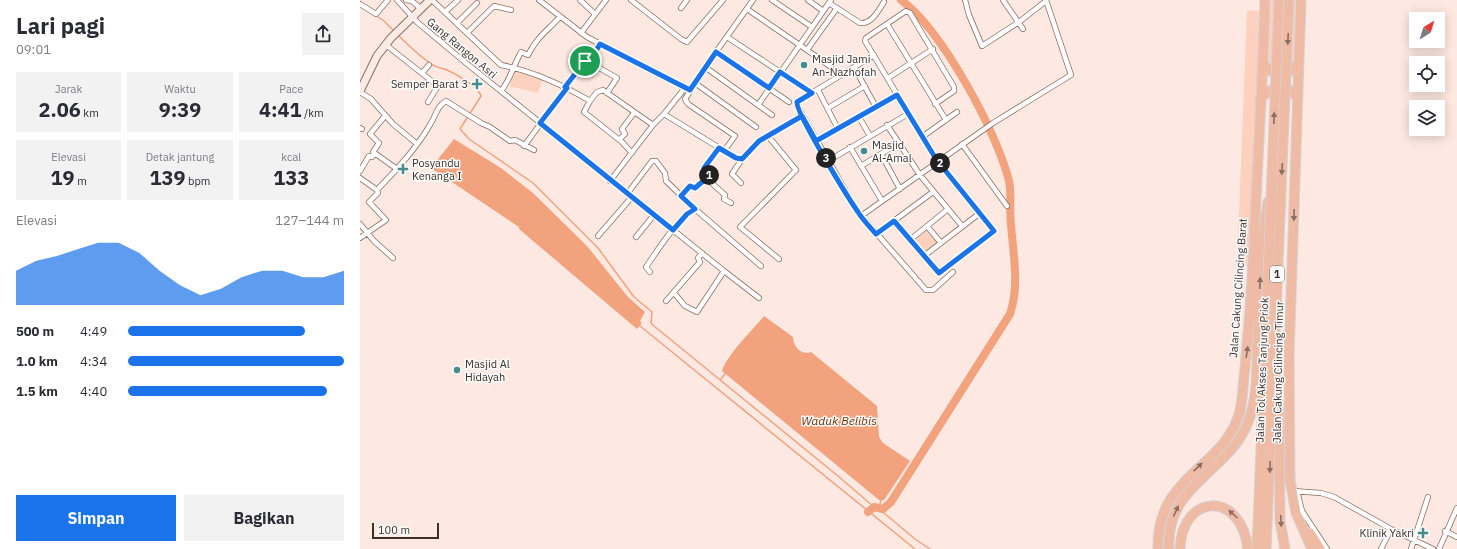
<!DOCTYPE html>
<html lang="id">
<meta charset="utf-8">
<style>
:root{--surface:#fff;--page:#f2f2f3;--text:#2b2b33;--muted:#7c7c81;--accent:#1a73e8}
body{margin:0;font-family:"IBM Plex Sans",sans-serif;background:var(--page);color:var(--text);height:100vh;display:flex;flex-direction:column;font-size:15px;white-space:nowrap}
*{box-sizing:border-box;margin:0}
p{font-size:13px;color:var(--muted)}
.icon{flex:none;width:22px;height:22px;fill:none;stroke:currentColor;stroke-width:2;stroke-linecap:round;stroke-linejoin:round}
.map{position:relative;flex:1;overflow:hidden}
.sheet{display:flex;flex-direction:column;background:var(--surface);width:360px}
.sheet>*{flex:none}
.needle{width:26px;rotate:38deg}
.controls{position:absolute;left:1049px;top:12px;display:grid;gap:8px}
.controls a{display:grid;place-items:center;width:36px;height:36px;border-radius:0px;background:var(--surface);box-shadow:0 2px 10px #0003;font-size:20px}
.scale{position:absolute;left:12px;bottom:10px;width:67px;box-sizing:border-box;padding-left:4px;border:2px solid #3b2f29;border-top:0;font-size:11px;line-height:14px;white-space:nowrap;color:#3b2f29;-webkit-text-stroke:3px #fbfbfb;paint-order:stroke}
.pin{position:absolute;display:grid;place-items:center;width:34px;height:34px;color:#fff;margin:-17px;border:2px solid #fff;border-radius:50%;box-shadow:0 1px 4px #0007}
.km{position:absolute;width:20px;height:20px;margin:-10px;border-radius:50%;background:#222;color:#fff;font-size:11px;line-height:20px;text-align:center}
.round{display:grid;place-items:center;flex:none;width:42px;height:42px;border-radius:0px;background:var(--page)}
.headline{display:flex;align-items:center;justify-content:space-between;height:68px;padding:0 16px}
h1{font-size:22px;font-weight:700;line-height:30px}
.figures{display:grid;grid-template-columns:repeat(3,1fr);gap:6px;height:68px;padding:4px 16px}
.figures div{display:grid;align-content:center;border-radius:0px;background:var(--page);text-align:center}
.figures b{font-size:20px;font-weight:700}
.figures small{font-size:11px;font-weight:400}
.figures p{font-size:11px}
.chart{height:112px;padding:8px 16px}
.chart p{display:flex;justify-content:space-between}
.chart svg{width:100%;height:72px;margin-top:4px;fill:var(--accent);opacity:.7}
.cta{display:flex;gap:8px;margin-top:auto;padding:8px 16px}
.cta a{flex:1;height:46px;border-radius:0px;background:var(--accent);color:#fff;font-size:16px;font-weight:700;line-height:46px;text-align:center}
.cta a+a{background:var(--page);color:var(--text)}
ul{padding:0 16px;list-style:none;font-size:13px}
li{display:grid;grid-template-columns:64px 48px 1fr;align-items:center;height:30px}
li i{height:10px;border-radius:5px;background:var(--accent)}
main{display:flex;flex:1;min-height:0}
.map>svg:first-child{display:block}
</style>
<main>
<section class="sheet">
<div class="headline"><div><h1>Lari pagi</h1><p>09:01</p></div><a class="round"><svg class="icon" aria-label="share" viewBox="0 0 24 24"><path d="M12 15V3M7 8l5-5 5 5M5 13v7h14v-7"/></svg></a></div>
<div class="figures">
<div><p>Jarak</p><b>2.06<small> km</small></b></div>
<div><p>Waktu</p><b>9:39</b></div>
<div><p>Pace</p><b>4:41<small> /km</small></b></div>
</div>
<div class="figures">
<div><p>Elevasi</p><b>19<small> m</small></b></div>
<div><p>Detak jantung</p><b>139<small> bpm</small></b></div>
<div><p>kcal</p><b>133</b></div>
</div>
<div class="chart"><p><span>Elevasi</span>127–144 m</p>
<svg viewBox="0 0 160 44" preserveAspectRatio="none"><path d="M0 44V23L10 17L20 14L30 10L40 6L50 6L60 12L70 23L80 32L90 38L100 34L110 27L120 23L130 23L140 27L150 27L160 23V44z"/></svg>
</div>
<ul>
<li><b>500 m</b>4:49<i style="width:82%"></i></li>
<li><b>1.0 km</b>4:34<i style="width:100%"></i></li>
<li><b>1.5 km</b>4:40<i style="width:92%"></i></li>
</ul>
<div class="cta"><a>Simpan</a><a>Bagikan</a></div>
</section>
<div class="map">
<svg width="1097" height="549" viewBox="0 0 1097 549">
<rect width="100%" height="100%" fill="#fde9e1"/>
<path fill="#fdd1bd" d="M905,0H919L917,75L904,65L892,268L877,264L887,10L905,12Z
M929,0H941L938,64L928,74Z
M154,70L183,79L178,93L150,86Z
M568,229L579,242L566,252L555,240Z"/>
<path fill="#f2a27d" d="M94,139L141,168L173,193L227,246L268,297L285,312L280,321L282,323L277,329L159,229V227L71,168Z
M404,316L433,337C433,346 441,356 451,352L517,406L519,437L523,443L550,461L524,500H519L362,371C368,353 392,331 404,316Z"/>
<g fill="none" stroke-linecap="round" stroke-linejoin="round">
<path stroke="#f2a27d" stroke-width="1.5" d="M15,15L24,21L35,32
M38,35C49,46 60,57 73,65C77,68 83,68 87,70C96,74 119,87 121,96L100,129L109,139L173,183L238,248L274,297L292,312L291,323L294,326L478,476L514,507
M280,326L555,549
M360,380L365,374
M519,508L521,500
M523,509L524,513L555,539L570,549"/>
<path stroke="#f2a27d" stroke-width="8" d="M508,512L514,507L523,509L531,502L650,314C660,284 653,254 651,224C649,210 652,194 649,181C637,132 582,30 541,0"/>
<g stroke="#8a6e61" stroke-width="6">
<path id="street" d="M37,0L57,22L106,63L364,271L337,312L325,306L314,293
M46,0L52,1L61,9
M72,0L141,65C172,71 203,85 230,101L237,92L243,90L293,125L304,114L376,158L382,159L399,141L442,116
M179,0L227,37L329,90
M220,0L235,14
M271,0L321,39L327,42L363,0
M412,0L452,27
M448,0L463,11
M605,0L609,15L622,46L659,22L686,1
M643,0L663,29
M469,3L500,23C512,24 518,11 524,2
M0,4L16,14L28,0
M321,8L327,0
M387,9L447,50
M85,12L98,0
M97,23L117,3
M527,24L586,120
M107,33L134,6L151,10
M221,33L246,0
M367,37L452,93
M26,45L78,86L68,102
M356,52L429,102
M514,55L437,102V105L497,211L566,290H573L593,272
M230,61L240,44
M345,67L412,115
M471,67L447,50L477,8
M494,67L516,107
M62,73L69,65
M528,78L573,49
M335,83L396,127
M205,87L224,61H227L257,78L247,93
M458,90L478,129
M141,91C150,80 153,67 160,54L161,52L168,55C178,36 186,32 200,17
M0,92L11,99L33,124L56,143
M230,101L224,112L262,142L272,153
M398,105L471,0
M468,108L505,86
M304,114L325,88
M25,116L10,134L19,143L13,152L37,169
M499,117L510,136
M527,125L560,175L602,226
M0,128L2,129
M408,136L436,170L380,227L419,259
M562,137L597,112
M259,140L265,134L262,129L274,113
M456,141L537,95
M602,144L647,206
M164,146L207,88
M490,147L522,201
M364,151L375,136L328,104L325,99L356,52L393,0
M521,154L540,189
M468,161L548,114
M501,166L539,143
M0,171L9,156L12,157L15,154
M0,178L17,190C37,169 57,148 71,123C76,115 77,106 86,101L121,123L130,127L150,141L155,140L174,150
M346,178L365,195L364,199L371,203
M250,181L293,125
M381,183L372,174L382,159
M267,194L292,161H296L305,173L306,181L335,209L401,266
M321,196L330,186L335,188L349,176V173L344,168L359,148
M501,216L633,123L711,75L686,0
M534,221L579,273L634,231L576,159L505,41L506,38L546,11L550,13L594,87V91L575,104
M0,224L14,241L33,258
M567,226L581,243
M516,234L573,192
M238,236L271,198
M276,237L294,215
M0,238L26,220L9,202L18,193L17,190
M550,240L588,209
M564,256L620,213
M364,271L399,298
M290,272L286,267C300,247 314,223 335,209
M306,301L340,262L338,258L342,253
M932,491L961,493L974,497L1031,529L1073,549
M937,491L942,511L967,549
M1085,531L1097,537
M1021,549L1031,529
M1051,549L1068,497
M1079,549L1097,508"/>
</g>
<g stroke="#8a6e61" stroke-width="9">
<path id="secondary" d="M0,91L17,56L31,38L70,0"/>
</g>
<g stroke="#d4d1d0" stroke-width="11">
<path id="highway" d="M941,0L929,356L930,480L936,513L952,549
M904,65C919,80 924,78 938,64
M900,99C914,85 924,82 938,98
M916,377L919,418L920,521L925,549
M950,533L960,549
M798,549C796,474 865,469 880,411C883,397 883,382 885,368C889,327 892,286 894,245C897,163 903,82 905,0
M809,549C805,484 869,473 888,422C899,395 896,363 898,335C899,290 901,246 908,202
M820,549C822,493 881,490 888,549"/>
</g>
<use href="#street" stroke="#fff" stroke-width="4.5"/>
<use href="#secondary" stroke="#faebe4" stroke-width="7"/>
<use href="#highway" stroke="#f0bba4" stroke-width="9"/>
<g stroke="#d4d1d0" stroke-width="11" stroke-linecap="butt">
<path id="highway-bridge" d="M897,549L919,0
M906,549L929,0"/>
</g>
<use href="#highway-bridge" stroke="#f0bba4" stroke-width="9"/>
</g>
<defs><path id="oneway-solid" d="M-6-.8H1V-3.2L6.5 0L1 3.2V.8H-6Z"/></defs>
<g fill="#8c6e60">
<use href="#oneway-solid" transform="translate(928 39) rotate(92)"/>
<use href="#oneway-solid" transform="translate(914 118) rotate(-88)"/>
<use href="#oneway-solid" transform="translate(922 169) rotate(93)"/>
<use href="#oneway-solid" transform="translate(934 215) rotate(91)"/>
<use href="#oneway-solid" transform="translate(900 283) rotate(-87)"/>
<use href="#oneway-solid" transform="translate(887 352) rotate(-82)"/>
<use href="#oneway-solid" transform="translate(838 467) rotate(-43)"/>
<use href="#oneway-solid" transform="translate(910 467) rotate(92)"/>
<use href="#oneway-solid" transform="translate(816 511) rotate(-66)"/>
<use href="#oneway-solid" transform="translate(873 514) rotate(-138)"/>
<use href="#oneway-solid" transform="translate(921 521) rotate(87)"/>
</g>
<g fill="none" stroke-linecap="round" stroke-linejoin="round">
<g stroke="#fff" stroke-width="8">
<path id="route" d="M225,61L205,87L207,88L180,123L313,230L327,214L335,209L321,196L330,186L335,188L349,176V173L344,168L359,148L376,158L382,159L399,141L442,116L456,141L537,95L576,159L634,231L579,273L534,221L516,234C510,227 503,220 498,212C489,199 435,112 437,102L452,93L420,72L409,88L356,52L330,90L240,44L230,61H225"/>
</g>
<use href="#route" stroke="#1a73e8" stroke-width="5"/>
</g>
<g fill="#458c8c" stroke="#fbfbfb" stroke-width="1.5">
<circle cx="444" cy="65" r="4"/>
<path d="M115 78h4v4h4v4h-4v4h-4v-4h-4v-4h4z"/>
<circle cx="504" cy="151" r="4"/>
<path d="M41 163h4v4h4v4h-4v4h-4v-4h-4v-4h4z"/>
<circle cx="97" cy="370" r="4"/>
<path d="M1061 527h4v4h4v4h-4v4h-4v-4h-4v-4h4z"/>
</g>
<g text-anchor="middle" stroke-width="3" stroke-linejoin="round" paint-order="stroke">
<rect fill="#fbfbfb" stroke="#756c68" stroke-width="1" x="910" y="266" width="14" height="16" rx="3"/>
<g font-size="10" font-weight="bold" fill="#3b2f29">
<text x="917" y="278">1</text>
</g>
<g font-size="11" fill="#3b2f29" stroke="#fbfbfb">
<text transform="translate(102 48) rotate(40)" y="4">Gang Rangon Asri</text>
<text transform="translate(878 288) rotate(-86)" y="4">Jalan Cakung Cilincing Barat</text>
<text transform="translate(902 370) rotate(-88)" y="4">Jalan Tol Akses Tanjung Priok</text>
<text transform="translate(918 372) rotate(-89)" y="4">Jalan Cakung Cilincing Timur</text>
</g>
<g font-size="11" fill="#3b2f29" stroke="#fbfbfb" text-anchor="start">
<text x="452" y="63">Masjid Jami<tspan x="452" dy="13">An-Nazhofah</tspan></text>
<text x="108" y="88" text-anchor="end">Semper Barat 3</text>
<text x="512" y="149">Masjid<tspan x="512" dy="13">Al-Amal</tspan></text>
<text x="52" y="167">Posyandu<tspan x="52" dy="13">Kenanga I</tspan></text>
<text x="105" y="368">Masjid Al<tspan x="105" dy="13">Hidayah</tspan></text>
<text x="1054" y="537" text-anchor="end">Klinik Yakri</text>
</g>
<g font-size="12" font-style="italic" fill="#742e02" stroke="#fbfbfb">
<text x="479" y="425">Waduk Belibis</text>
</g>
</g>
</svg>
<div class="controls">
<a><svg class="needle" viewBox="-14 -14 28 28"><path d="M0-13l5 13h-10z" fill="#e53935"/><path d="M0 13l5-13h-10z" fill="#7c7c81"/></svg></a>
<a><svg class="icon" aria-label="locate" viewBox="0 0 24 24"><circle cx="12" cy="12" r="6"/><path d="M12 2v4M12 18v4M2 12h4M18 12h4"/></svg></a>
<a><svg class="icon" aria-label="layers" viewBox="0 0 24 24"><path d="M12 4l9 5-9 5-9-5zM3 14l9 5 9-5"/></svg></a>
</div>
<div class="scale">100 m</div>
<div class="pin" style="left:225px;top:61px;background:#1e9e55"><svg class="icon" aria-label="arrive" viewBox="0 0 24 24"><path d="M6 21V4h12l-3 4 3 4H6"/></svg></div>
<b class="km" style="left:349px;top:175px">1</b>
<b class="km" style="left:580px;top:163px">2</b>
<b class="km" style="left:466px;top:158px">3</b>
</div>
</main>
